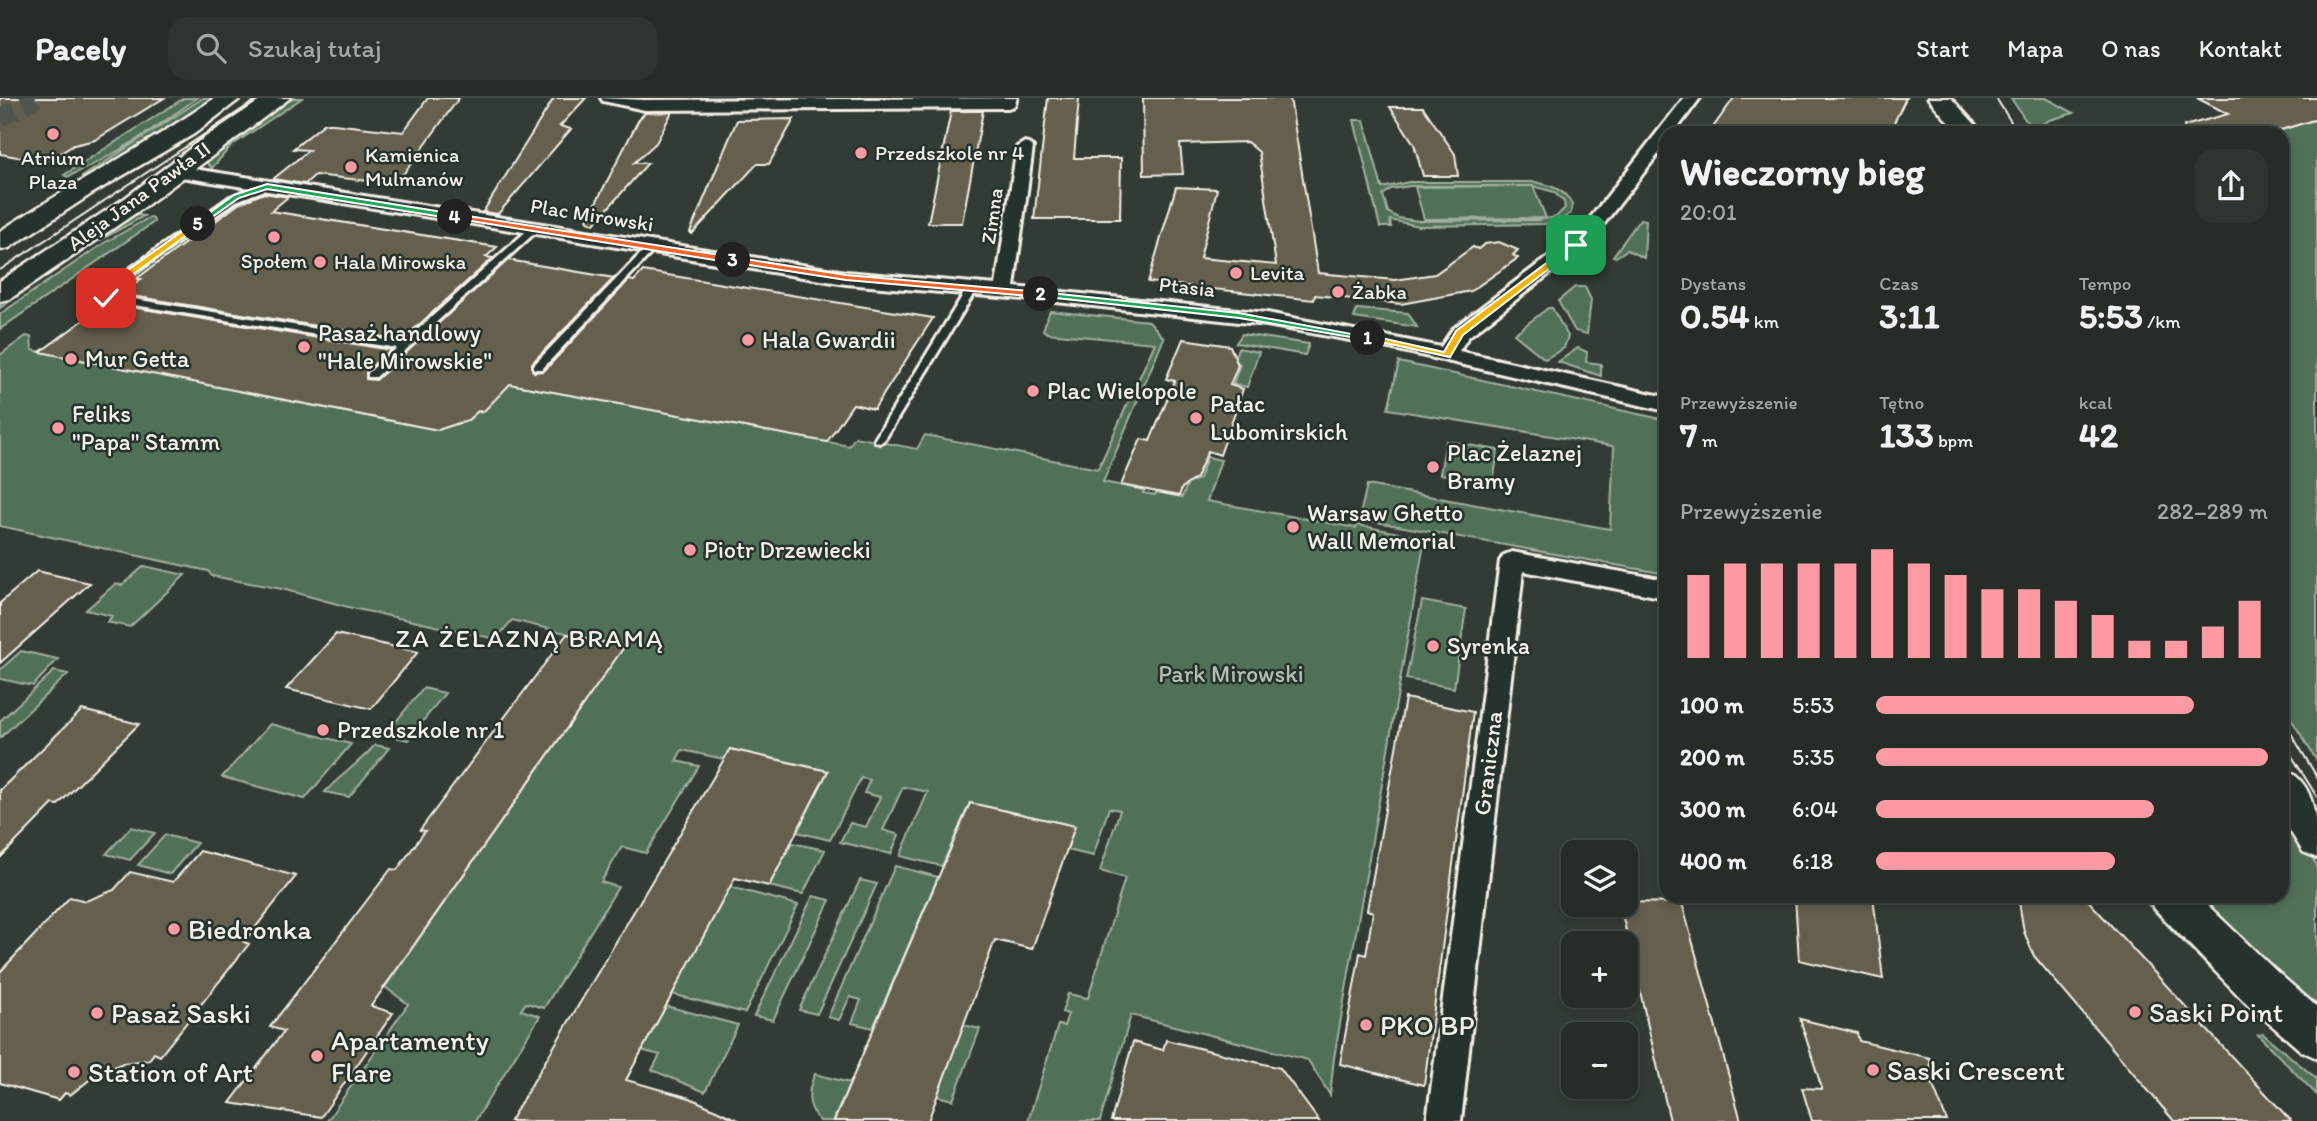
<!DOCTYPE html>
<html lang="pl">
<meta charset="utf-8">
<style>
:root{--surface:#262d27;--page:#2e352f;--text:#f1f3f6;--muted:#a4a8a7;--line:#424944;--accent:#ff9aa2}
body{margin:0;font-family:Itim,sans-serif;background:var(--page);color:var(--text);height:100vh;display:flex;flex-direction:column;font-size:26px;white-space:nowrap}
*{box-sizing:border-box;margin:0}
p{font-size:23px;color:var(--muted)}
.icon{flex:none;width:38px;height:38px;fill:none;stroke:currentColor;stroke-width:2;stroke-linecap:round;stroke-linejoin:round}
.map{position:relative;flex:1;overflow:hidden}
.side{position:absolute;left:1659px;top:28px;width:630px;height:777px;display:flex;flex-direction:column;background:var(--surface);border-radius:21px;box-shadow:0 4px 10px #0003,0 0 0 2px var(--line)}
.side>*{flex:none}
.buttons{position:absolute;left:1561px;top:742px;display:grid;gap:14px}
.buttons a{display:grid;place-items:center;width:77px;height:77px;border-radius:14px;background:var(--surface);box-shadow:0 4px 10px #0003,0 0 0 2px var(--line);font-size:35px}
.pin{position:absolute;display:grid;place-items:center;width:60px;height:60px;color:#fff;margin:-30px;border-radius:14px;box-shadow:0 4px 10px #0006}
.km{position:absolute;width:35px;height:35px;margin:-18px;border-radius:50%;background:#222;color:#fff;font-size:19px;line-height:35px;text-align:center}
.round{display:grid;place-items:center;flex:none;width:74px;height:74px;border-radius:21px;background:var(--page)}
.summary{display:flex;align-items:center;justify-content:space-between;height:119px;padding:0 21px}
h1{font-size:38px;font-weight:700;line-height:52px}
.figures{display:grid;grid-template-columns:repeat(3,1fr);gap:10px;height:119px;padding:7px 21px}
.figures div{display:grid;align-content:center}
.figures b{font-size:35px;font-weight:700}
.figures small{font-size:19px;font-weight:400}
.figures p{font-size:19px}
.chart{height:196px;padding:14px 21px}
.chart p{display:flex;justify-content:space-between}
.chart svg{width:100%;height:126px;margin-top:7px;stroke:var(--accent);stroke-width:6}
ul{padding:0 21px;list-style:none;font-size:23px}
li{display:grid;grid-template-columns:112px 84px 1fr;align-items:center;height:52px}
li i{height:18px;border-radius:9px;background:var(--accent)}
header{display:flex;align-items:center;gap:42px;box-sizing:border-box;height:98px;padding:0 35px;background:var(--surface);border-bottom:2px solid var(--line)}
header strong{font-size:33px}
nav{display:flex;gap:38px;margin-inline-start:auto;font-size:24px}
.search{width:490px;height:63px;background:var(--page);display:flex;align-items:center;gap:18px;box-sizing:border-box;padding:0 24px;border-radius:21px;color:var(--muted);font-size:26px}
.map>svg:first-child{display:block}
</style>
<header>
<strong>Pacely</strong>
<div class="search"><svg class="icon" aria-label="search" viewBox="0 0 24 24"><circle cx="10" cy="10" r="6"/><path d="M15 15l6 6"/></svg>Szukaj tutaj</div>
<nav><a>Start</a><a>Mapa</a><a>O nas</a><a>Kontakt</a></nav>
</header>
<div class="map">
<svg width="2317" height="1023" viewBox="0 0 2317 1023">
<rect width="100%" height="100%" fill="#333c34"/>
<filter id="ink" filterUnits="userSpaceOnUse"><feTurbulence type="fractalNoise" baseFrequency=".0143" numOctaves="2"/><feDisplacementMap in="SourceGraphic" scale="14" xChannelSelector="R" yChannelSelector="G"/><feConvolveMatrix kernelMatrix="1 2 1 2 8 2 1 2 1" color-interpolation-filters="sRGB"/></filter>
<g filter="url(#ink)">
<path fill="#517059" stroke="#a2b0a0" stroke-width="2" fill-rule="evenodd" d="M184,0H197C157,29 112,60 67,79L64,77Z
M203,0H214L156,39L84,80L82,79Z
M293,0H302L231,48L212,70L207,65L210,58Z
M2011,0H2046L2074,15L2050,22L2034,31L2036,35H2034Z
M2317,6V663L2282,606V35H2271L2314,22Z
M1354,22H1364L1382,90L1409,84H1535C1550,87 1564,91 1572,106L1571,115L1561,122L1545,126L1419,128L1390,122L1391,129H1380ZM1410,88H1532L1415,89L1424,121L1546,120L1533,88L1554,94L1564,104L1565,110L1556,119L1538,122L1419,123L1398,120L1388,114L1383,97L1391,91Z
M133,116L144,118L100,142L0,210V207Z
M150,119L153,120L154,124L0,231V216L104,145Z
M1640,121L1646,122L1644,160L1627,152L1616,159L1613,158Z
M1575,189H1585L1591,202L1587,236L1575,233L1558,203Z
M1548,210H1552L1568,238L1564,250L1545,261L1514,236Z
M1357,211L1408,215L1417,229L1354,220Z
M1050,213L1149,223L1164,240L1103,384L1144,392L1143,395L1155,397L1157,394L1182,399L1188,385L1199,381L1207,359L1221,362L1207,403L1356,430L1358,427L1425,440L1334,960L1330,997L1308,962L1131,917L1100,1023H1028L1058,927L1064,928L1068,916L1062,914L1068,896L1088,900L1125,780L1100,773L1120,712L1109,710L1093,758L1067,752L1075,728L970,705L942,768L900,758L928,694L903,689L883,732L899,737L891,756L840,744L850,725L866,729L880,699L864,695L870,682L861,680L830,742L797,734L828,673L730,651L723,661L682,652L676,663L699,668L646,755L622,749L601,784L618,789L544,910L526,905L521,912L540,918L475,1023H327L408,906L385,889L624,549L512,522L496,541L352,510L282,491L212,478L208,473L0,428V257L26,238L31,239L32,252L438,332L468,322L476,314L481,315L510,286L849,348L855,339L917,351L925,337L1098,371L1155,245L1047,235L1043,232Z
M1242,236L1309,246L1305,257L1236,245Z
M1238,250L1259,254L1247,289L1233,286L1240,266L1234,261Z
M1578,250L1587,254L1586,264L1601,266V278L1558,264Z
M1399,264L1666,322V476L1359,421L1367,387L1610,431L1614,350L1612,348L1388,311Z
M1446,343L1498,352L1493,385L1440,376Z
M144,468L185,477L130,529L107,524L112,518L86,512L115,486L122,487Z
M1422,503L1466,511L1454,590L1406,581Z
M21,553L58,561L33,588L0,581V572Z
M54,573L68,576L0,640V623Z
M423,590L445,595L408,642L385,637Z
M270,626L351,646L305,701L222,679Z
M375,647L389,650L349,699L325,694C341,676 360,665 375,647Z
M2282,718L2317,767V919L2188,798H2282Z
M131,729L155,735L130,762L106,756Z
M165,737L197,745L170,776L138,767Z
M792,745L825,752L803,796L769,788Z
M895,768L938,779L873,930L852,925L861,902L850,899L839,922L828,919Z
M860,782L877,786L817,916L799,912Z
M730,789L798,807L745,915L672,896Z
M813,798L830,802L773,922L754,918Z
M2140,798H2153L2317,956V963C2251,912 2196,860 2140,798Z
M666,908L738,927L705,994L652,972L660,957L641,952Z
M963,927L980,931L953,1002L937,998Z
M2263,936L2317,981V997L2258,937Z
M815,976L850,985L833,1023H820C806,1008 807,993 815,976Z"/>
<path fill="#655e4e" stroke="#f4f1e8" stroke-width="2" d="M0,0H164L95,42L74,47L46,64L0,56Z
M428,0H459L396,86L315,77L305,86L273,81L309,52L293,51L325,25L403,34Z
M554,0H586L560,28L571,31L498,116L483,114Z
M1048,0H1079L1074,60H1121L1120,121H1034Z
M1143,0H1290L1318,175L1395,182L1435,176L1473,149L1478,151L1485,146L1499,144L1518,152L1513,157L1518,160L1471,193L1401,206L1315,197L1314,202L1148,184L1176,89L1217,91L1200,160L1276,167L1259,54L1247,44L1180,46L1183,76L1144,77Z
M1734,0H1906L1889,35H1709Z
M2197,0H2317V21L2271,35H2185L2184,28L2228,16Z
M1390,9H1423L1455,56L1458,78H1423L1414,46Z
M951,13H983L962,125H928Z
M672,14L656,45L634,65H648L594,126L587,122L639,21L645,15Z
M794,21L769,66H757L692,136L690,134L737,22Z
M264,95L288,99L271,113L497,149L486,159L493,160L402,242L120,196L141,181H136L240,105Z
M508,162L614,180L532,265L534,274L544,273L629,182L634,183L643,173L933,220L874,311L853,306L827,344L510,286L483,314L478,313L468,322L438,332L40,254L107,205L391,252L366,273V281L376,282Z
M1183,241L1230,248L1238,267L1230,287L1243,291L1220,357L1208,353L1196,380L1182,390L1179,398L1121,387L1141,341L1150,343L1175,283L1166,281Z
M37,473L90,485L0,565V505Z
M336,536L418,554L371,611L286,591Z
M567,536L624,549L371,908L393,915L321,1019L230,1005L284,933L270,929L391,771L397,772L425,733L420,732Z
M1405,600L1473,614L1424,987L1340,966L1360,855L1366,857L1373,814L1367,812Z
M82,612L139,626L58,707L53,706L0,760V692Z
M730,651L828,673L769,788L735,780L626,982L690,1000L740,1023H510Z
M970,705L1075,728L1032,851L995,842L928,1023H834Z
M200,753L296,778L244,844L249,846L160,958L154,955L149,962L123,965L97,976L70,997L65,995L59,1002L0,985V874L70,799L86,803L114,792L130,774L173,784Z
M1795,798H1873L1883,881L1799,862Z
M2018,798H2084L2291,1023H2174L2034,858L2024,834Z
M1626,804L1682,805L1741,1023H1670L1620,807H1626Z
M1800,921L1857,935L1859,943L1930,960L1932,985L1947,1023H1812L1802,990L1822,991Z
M1166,942L1280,970L1319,1023H1111L1133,944L1163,952Z"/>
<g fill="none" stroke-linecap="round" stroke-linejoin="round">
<path stroke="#50574f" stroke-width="18" stroke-dasharray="18 9" stroke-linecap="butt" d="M0,20L36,0"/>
<g stroke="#f4f1e8" stroke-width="6">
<path id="lane" d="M267,85L270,86V90L236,103L110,193L109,197L403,245L531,129L534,128L539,131L376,279H368V275L397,250L104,202L99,199L103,190L230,99Z
M652,146L655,147V151L542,271H534V267L649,147Z
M971,189L976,192L885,341L880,345L876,344L875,341L966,192Z"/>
</g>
<g stroke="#f4f1e8" stroke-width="6">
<path id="street" d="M601,0L645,2L1017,0L1014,8L1008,10L645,12L603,3Z
M1684,0H1700L1674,35H1666V46L1589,145L1468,239L1459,253L1666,299V313L1372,246L1267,227L1047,203L846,186L175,78L166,73L175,68L846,174L996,187L1017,49L1025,44L1033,49L1014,189L1267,215L1441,249L1453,231L1577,137Z
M1512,454L1666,482V500L1523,473L1461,1023H1427L1500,463L1504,457Z"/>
</g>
<g stroke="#f4f1e8" stroke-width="5">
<path id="secondary" d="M215,0H241L194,36L93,95L9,150L0,152V133C71,87 146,48 215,0Z
M264,0H290L143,110L10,201L0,203V183L125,100L204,40Z
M1928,0H1951L1983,35H1958Z
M2282,670C2317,683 2317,725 2317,760L2303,754L2282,720Z
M2149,798H2198L2276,873L2317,909V960L2301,953L2244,903L2155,811Z"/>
</g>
<use href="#lane" fill="#26332d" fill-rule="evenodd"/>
<use href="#street" fill="#26332d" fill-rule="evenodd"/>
<use href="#secondary" fill="#26332d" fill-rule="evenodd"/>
<path stroke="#f4f1e8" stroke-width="2" d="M1996,0L2018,35
M0,172L259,0
M2282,620L2317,679
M2282,642L2317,699"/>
</g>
</g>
<path fill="#f5b400" stroke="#fff" stroke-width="2" d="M1573,145L1580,147L1463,237L1450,259L1363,240L1368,237L1444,254L1456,233Z"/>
<path fill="#22a559" stroke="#fff" stroke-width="2" d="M1041,194L1239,215L1373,240L1368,242L1239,220L1038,198V195Z"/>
<path fill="#f0652b" stroke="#fff" stroke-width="2" d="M733,159L846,177L1041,194L1046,196L1041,199L846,182L730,164Z"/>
<path fill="#f0652b" stroke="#fff" stroke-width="2" d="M455,116L733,159L738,162L733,165L452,120Z"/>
<path fill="#22a559" stroke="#fff" stroke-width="2" d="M267,86L455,116L459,119L455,121L267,91L239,100L201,127L194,126L234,97Z"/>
<path fill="#f5b400" stroke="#fff" stroke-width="2" d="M195,124L202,126L110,193V202L100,199L103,190Z"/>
<g fill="#ff9aa2" stroke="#26332d" stroke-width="2.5">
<circle cx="53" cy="36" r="7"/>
<circle cx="861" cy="55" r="7"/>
<circle cx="351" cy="69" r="7"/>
<circle cx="274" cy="139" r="7"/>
<circle cx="320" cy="164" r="7"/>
<circle cx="1236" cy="175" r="7"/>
<circle cx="1338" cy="194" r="7"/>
<circle cx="748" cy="242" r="7"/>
<circle cx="304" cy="249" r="7"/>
<circle cx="71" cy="261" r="7"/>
<circle cx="1033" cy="293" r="7"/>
<circle cx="1196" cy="320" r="7"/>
<circle cx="58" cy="330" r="7"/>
<circle cx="1433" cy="369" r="7"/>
<circle cx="1293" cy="429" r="7"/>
<circle cx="690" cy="452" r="7"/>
<circle cx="1433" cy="548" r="7"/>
<circle cx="323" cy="632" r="7"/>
<circle cx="174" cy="831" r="7"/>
<circle cx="2135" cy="914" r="7"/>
<circle cx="97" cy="915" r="7"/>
<circle cx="1366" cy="927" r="7"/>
<circle cx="317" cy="958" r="7"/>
<circle cx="1873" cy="972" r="7"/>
<circle cx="74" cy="974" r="7"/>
</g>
<g text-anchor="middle" stroke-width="5" stroke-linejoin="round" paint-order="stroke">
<g font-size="21" fill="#f4f1e8" stroke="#26332d" text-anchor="start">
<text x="875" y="62">Przedszkole nr 4</text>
<text x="365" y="64">Kamienica<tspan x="365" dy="24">Mulmanów</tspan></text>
<text x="53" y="67" text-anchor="middle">Atrium<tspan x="53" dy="24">Plaza</tspan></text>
<text x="274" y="170" text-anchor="middle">Społem</text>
<text x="334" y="171">Hala Mirowska</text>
<text x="1250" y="182">Levita</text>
<text x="1352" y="201">Żabka</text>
</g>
<g font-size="21" fill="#f4f1e8" stroke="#26332d">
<text transform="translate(139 98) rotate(-36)" y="7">Aleja Jana Pawła II</text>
<text transform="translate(592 117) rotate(9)" y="7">Plac Mirowski</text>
<text transform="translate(992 118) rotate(-82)" y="7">Zimna</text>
<text transform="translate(1187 189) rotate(6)" y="7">Ptasia</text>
</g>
<g font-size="24" fill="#f4f1e8" stroke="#26332d" text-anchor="start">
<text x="318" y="243">Pasaż handlowy<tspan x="318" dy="28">"Hale Mirowskie"</tspan></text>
<text x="762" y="250">Hala Gwardii</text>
<text x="85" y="269">Mur Getta</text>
<text x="1047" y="301">Plac Wielopole</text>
<text x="1210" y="314">Pałac<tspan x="1210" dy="28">Lubomirskich</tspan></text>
<text x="72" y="324">Feliks<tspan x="72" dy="28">"Papa" Stamm</tspan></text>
<text x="1447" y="363">Plac Żelaznej<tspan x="1447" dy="28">Bramy</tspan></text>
<text x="1307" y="423">Warsaw Ghetto<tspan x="1307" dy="28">Wall Memorial</tspan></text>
<text x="704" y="460">Piotr Drzewiecki</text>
<text x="1447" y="556">Syrenka</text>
<text x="337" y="640">Przedszkole nr 1</text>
</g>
<g font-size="24" fill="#b3bdaf" stroke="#26332d">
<text x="1231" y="584">Park Mirowski</text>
</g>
<g font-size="24" fill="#f4f1e8" stroke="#26332d">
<text transform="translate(1488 665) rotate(-83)" y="8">Graniczna</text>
</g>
<g font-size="26" letter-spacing="2" fill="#f4f1e8" stroke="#26332d">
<text x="530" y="549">ZA ŻELAZNĄ BRAMĄ</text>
</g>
<g font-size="28" fill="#f4f1e8" stroke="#26332d" text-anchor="start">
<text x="188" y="841">Biedronka</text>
<text x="2149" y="924">Saski Point</text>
<text x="111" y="925">Pasaż Saski</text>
<text x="1380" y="937">PKO BP</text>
<text x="331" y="952">Apartamenty<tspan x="331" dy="32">Flare</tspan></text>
<text x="1887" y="982">Saski Crescent</text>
<text x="88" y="984">Station of Art</text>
</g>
</g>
</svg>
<div class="buttons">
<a><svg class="icon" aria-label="layers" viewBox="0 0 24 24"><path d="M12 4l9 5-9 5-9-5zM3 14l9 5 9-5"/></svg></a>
<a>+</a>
<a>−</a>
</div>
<div class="pin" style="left:1576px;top:147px;background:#1e9e55"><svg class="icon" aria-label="arrive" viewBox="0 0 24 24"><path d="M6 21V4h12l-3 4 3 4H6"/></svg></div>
<div class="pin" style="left:106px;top:200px;background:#d93025"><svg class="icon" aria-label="check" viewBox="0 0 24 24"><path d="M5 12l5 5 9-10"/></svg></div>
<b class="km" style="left:1368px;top:240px">1</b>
<b class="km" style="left:1041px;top:196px">2</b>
<b class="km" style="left:733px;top:162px">3</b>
<b class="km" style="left:455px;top:119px">4</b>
<b class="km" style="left:198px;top:126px">5</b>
<section class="side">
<div class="summary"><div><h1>Wieczorny bieg</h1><p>20:01</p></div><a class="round"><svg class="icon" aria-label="share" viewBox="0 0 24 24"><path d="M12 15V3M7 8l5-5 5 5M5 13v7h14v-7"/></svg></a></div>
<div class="figures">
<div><p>Dystans</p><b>0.54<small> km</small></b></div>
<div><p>Czas</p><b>3:11</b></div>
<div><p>Tempo</p><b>5:53<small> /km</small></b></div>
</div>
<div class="figures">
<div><p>Przewyższenie</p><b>7<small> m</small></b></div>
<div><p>Tętno</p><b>133<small> bpm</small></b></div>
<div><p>kcal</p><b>42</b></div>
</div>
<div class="chart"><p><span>Przewyższenie</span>282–289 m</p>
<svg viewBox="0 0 160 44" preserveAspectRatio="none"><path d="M5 44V15M15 44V11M25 44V11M35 44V11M45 44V11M55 44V6M65 44V11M75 44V15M85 44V20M95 44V20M105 44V24M115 44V29M125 44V38M135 44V38M145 44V33M155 44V24"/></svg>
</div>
<ul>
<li><b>100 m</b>5:53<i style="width:81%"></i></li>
<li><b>200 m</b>5:35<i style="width:100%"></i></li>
<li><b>300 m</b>6:04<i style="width:71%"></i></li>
<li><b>400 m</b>6:18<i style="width:61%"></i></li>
</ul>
</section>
</div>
